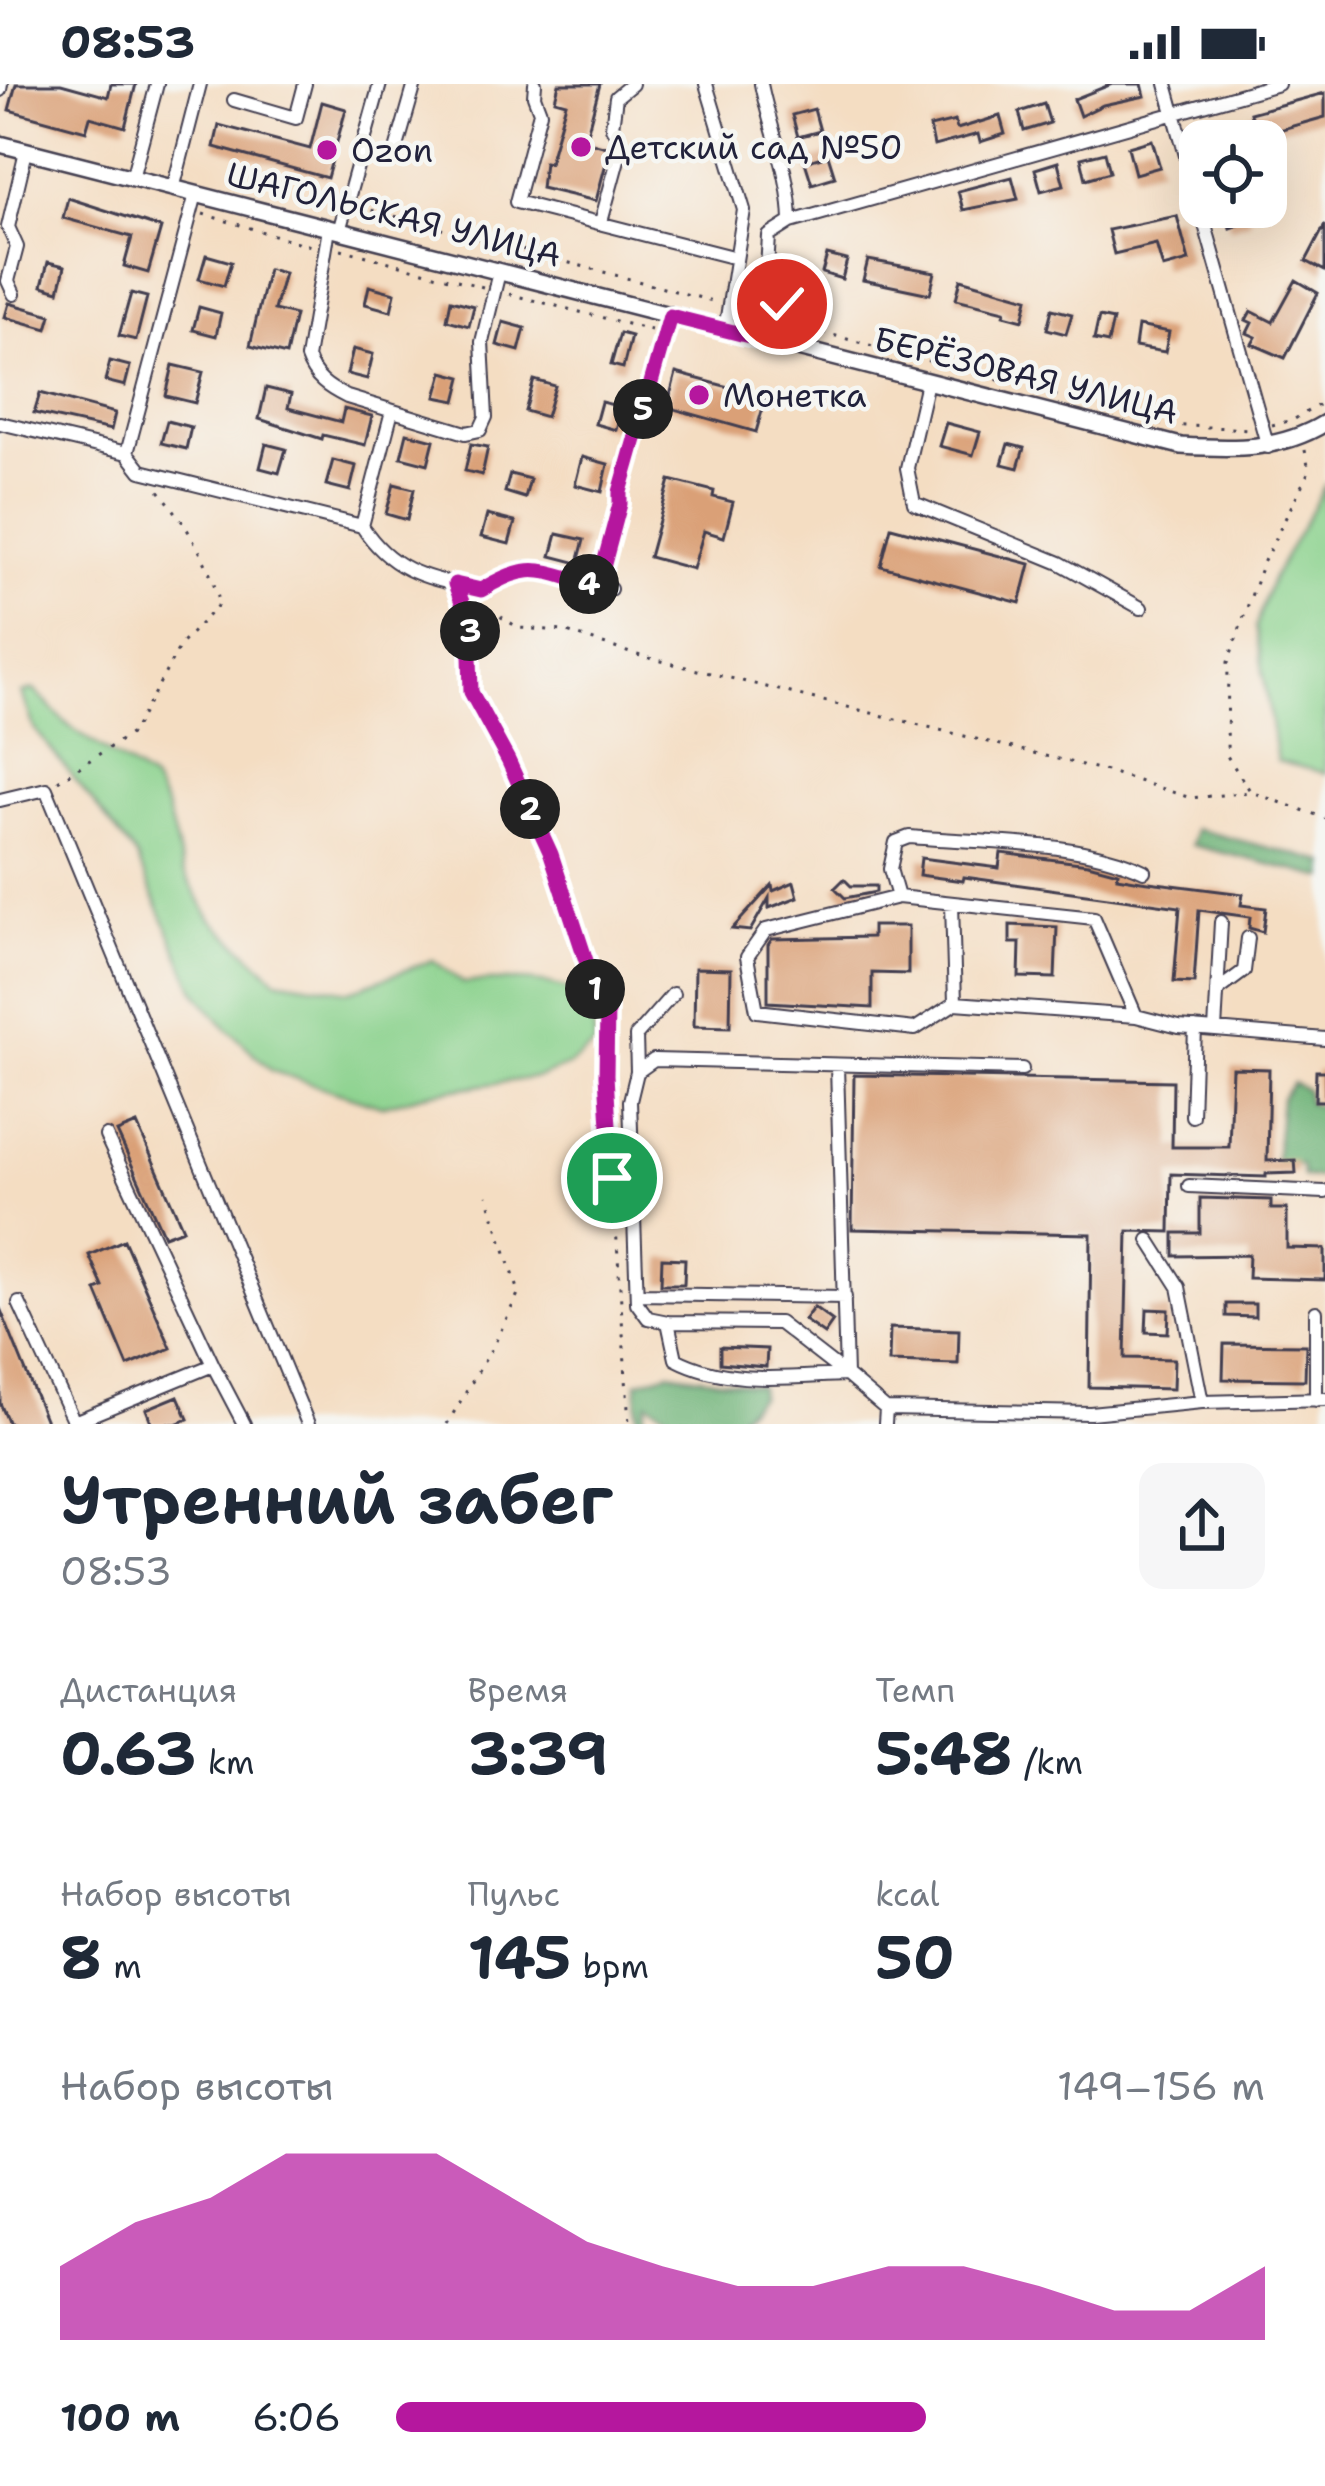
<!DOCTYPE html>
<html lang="ru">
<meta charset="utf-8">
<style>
:root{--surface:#fff;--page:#f6f6f7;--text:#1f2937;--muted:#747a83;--accent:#b5179e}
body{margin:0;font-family:"Shantell Sans",sans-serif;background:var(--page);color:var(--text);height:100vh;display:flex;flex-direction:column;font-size:45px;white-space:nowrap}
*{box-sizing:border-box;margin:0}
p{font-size:39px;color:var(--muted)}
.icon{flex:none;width:66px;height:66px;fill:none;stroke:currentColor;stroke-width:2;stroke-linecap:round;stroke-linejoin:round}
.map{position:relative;height:1340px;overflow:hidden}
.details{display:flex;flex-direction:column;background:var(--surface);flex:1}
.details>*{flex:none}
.fabs{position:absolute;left:1179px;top:36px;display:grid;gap:24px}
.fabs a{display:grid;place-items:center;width:108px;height:108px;border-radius:24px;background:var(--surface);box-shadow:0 12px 48px #0002;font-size:60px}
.pin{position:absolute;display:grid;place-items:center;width:102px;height:102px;color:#fff;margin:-51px;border:6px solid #fff;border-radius:50%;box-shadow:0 3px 12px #0007}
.km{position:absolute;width:60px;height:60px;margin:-30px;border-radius:50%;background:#222;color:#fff;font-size:33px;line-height:60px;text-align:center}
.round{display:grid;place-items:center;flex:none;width:126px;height:126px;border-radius:24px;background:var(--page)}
.overview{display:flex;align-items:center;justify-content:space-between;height:204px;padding:0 60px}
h1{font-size:66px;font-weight:700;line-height:90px}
.metrics{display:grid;grid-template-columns:repeat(3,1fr);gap:18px;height:204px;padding:12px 60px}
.metrics div{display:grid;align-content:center}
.metrics b{font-size:60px;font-weight:700}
.metrics small{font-size:33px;font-weight:400}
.metrics p{font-size:33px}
.chart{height:336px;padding:24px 60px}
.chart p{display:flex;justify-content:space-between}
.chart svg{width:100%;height:216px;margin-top:12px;fill:var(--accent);opacity:.7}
ul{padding:0 60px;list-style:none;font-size:39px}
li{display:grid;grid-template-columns:192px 144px 1fr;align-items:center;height:90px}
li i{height:30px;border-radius:15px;background:var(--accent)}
.status{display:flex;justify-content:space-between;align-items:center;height:84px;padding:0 60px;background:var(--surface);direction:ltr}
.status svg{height:33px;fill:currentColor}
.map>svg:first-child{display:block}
</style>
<div class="status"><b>08:53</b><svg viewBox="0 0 49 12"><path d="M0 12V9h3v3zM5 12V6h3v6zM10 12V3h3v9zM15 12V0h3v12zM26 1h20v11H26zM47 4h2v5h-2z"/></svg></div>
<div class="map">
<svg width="1325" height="1340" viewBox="0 0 1325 1340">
<rect width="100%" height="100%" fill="#f6f6f2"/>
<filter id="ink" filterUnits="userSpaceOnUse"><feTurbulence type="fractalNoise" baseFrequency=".00833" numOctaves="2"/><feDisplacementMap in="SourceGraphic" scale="24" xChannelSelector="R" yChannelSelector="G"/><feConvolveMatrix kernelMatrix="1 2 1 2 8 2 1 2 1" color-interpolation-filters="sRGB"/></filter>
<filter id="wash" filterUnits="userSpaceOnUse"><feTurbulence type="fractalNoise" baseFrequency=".004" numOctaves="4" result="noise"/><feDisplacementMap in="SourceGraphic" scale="48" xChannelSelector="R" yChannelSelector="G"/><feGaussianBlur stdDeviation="2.7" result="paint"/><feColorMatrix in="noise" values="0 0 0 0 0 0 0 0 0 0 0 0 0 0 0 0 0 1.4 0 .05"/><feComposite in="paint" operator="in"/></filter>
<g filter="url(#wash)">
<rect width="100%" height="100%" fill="#f4ddc2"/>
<path fill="#8ad18c" stroke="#567a64" stroke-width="3" d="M1325,402V689L1277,677L1256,542L1271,497Z
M34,606L69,642L152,697L166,723L183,787L210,834L276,895L350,907L433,876L463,899C493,896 562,892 584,916C595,928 594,948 595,962L568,982L539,993L434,1008L381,1022L272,987L220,937L195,906L136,772L34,644L22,609Z"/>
<path fill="#6fb378" stroke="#486a5a" stroke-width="3" d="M1195,745L1325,778V794L1191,761Z
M1293,999L1306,1006L1308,1019L1325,1024V1094L1303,1093L1301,1081H1275L1281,1014Z
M669,1288L759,1302L760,1312L734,1337L735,1340H657L669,1331L648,1318L643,1337L638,1336L637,1298Z"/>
<g id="blocks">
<path fill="#daa077" d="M16,0H61L108,13L111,0H136L125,43L90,33L86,47L9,26Z
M559,0H600L585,57L610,64L596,117L541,104L544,78L549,79L566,19L555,16Z
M1112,0H1142L1145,12L1103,21L1080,32L1074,15Z
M1325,9V33L1257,52L1250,29Z
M322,18L346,25L327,94L214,63L219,41L310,65Z
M1044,20L1050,39L1024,47L1019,28Z
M814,25L820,47L798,53L792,31Z
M1000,32L1005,50L980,58L978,50L934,62L930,43L955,37L957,45Z
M1223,37L1228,57H1202L1199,43Z
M1152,56L1160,83L1135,90L1128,63Z
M1105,68L1110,88L1086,95L1081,74Z
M828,71L835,93L812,100L805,78Z
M1058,78L1064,101L1041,107L1035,85Z
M1012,93L1018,115L963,126L958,107Z
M68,114L161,144L148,189L124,182L132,153L63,134Z
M1224,123H1246L1250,137L1230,144Z
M1177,132L1189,177L1163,184L1156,160L1114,170L1108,146Z
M1325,141V187L1306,177Z
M206,171L231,178L224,202L199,195Z
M827,171L847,176L842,195L822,189Z
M868,176L935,188L930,210L863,196Z
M48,178L65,182L59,207L42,202Z
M268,185L284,189L274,226L295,231L286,271L250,262Z
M961,195L1028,214L1023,236L1004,231L1005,227L956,215Z
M1296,196L1318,209L1285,274L1252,260L1256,253L1247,249L1252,239L1246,236L1251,227L1273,238Z
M369,202L395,209L391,227L365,220Z
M131,209L147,213L136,256L119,252Z
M451,216L474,222L469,242L447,236Z
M9,219L51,231L47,245L5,233Z
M199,223L221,229L216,252L193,246Z
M1052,225L1072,230L1066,250L1047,245Z
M1099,233L1113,236L1108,259L1094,256Z
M503,238L525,244L519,267L497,261Z
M1138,242L1169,248L1165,268L1135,263Z
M620,249L631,252L623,284L611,281Z
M353,265L373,270L367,295L347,290Z
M110,277L130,282L125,302L105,297Z
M173,281L203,288L195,319L166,312Z
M443,288L462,293L456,317L436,313Z
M676,289L766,313L756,348L667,323Z
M534,296L555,302L546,333L525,327Z
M266,304L291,310L288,324L341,338L344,325L372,332L365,361L323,351L322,355L259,335Z
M40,309L115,329L111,346L34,329Z
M601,318L622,323L616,346L595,340Z
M167,337L191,343L186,365L161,359Z
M946,339L980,348L973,371L939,362Z
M407,349L434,356L428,380L401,373Z
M266,360L286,365L279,389L260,384Z
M471,360L488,363L482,391L465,387Z
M1008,360L1024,364L1018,384L1002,380Z
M582,373L608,380L602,408L575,401Z
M333,376L356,382L350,407L326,401Z
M510,390L530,395L525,414L505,408Z
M670,396L714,407L713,413L733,418L724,453L704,447L693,485L649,473Z
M394,400L414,405L407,436L386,430Z
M487,431L515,438L509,460L481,453Z
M891,443L1030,480L1020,519L881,482Z
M557,450L584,456L578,479L551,472Z
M1001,769L1088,780L1118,788L1117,793L1141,797L1243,810L1241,821L1266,824L1263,848L1249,844L1250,833L1199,826L1194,899L1174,898L1180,823L964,793L963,797L919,791L921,774L999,784Z
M844,795L851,802H876V808L845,814L835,804Z
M794,798L798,813L769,824V814L750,847L732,845L772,801L773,807Z
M1010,841L1057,843L1055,894L1019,893L1020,859H1010Z
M872,842H908V890L872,889V924L768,918V861L772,855L872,853Z
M695,884L731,885L730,943L694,942Z
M1232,984L1269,985L1267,1077L1295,1076L1296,1089L1266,1090V1093L1171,1090L1170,1148L1128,1147L1125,1274L1174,1275L1173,1305L1089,1303L1091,1150L852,1145L854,991L1173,997L1172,1063H1229Z
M1316,987H1325V1017H1315Z
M137,1040L183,1145L164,1152L117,1048Z
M1200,1114L1271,1116V1125H1287V1164L1325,1165V1196L1248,1194L1249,1171L1174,1172V1149H1200Z
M124,1156L171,1264L128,1282L96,1206L103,1203L89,1171Z
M662,1174L685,1175L684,1200H661Z
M1226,1220H1255V1233L1226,1232Z
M814,1223L833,1237L824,1250L804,1236Z
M0,1224L47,1340H9L0,1319Z
M1147,1225L1169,1226L1168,1249L1146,1248Z
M890,1244L959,1246L958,1280L889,1278Z
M1224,1260L1306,1261L1305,1296L1223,1295Z
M720,1263L767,1265L766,1283L720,1279Z
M178,1312L188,1335L176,1340H152L146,1325Z"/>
</g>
</g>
<g filter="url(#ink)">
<use href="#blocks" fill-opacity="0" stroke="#423e4f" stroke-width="3"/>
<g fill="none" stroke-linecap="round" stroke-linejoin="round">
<g stroke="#423e4f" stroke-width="16">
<path id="minor" d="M535,0L534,12L540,28L516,118L736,174
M706,0L744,126L725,246
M761,0C771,50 790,87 791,138L769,152L767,185L783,220L774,258
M1166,0L1200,122
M0,6L1,0
M234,16L296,34L305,0
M393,77L415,0
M132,94L157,0
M173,105L200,0
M1200,123L1268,363
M601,138L622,61L612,43L616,13L632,0
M791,138L1278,0
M329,145L307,274C314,294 328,304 347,313L466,349L480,346L486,333L482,258L499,188
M339,147L380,0
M14,210L8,197L17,163L8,143L26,67
M927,298L907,384L914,419L1060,479L1141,524
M0,339L127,369
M127,369L141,387L362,442C393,490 429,494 481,506L509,489L526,484L610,505
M127,369L196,110
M620,408L670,232
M362,442L392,327
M0,716L46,705L308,1340
M898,813L890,785L896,758L909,753C981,759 1079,756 1144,787
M952,820L955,919
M1217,907L1244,887L1248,854
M1136,932L1094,834L898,813L766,846L747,873L757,927L915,945L955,919L1136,932L1179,943L1325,955
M1215,946L1221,838
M837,982L846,1291L886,1325L885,1340
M637,988L636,952L673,910
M1192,1032L1195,944
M106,1052L213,1281
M1189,1102L1325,1108
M1149,1156L1179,1203L1202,1318
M637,1210L845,1213
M19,1219L74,1338L213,1281L244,1340
M668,1238L676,1275C728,1302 788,1293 845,1291
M846,1291L779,1239L668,1238L648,1234L637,1219L630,1017L637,988L654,976L1022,985
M1316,1316V1228
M886,1325L1090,1329L1202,1318L1325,1315"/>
</g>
<g stroke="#423e4f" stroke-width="20">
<path id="major" d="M0,60L1181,362C1234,365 1279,367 1325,339"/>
</g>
<path stroke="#423e4f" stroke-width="3" stroke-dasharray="3 9" stroke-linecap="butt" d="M360,123L716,218
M203,130L314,163
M341,165L483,203
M509,210L651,246
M742,226L767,233
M788,239L1165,341L1251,345
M1272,341L1293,336L1325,317
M1305,366L1309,387L1262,481L1228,578L1227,672L1251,708L1325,734
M602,489L619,423
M460,513L469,536L471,608L508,676L551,770L596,907L607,923L606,991L629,1340
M480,520L519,544L564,547L633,570L1106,687L1191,714L1251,708
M58,697L133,648L181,560L220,519C208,476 185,437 156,403
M447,1340L495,1259L519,1208L487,1111"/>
<use href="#minor" stroke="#fff" stroke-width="12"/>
<use href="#major" stroke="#fff" stroke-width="15"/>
</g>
</g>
<g fill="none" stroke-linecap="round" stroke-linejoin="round" filter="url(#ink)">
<g stroke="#fff" stroke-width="24">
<path id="route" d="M612,1094L606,991L607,923L596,907L551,770L508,676L471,608L469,536L455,500L481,506C533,474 542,488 598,502L620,420V408L670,232L773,258L782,220"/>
</g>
<use href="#route" stroke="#b5179e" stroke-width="15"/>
</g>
<g fill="#b5179e" stroke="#f6f6f2" stroke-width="4.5">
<circle cx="581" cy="63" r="12"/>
<circle cx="327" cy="66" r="12"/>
<circle cx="699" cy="311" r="12"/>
</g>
<g text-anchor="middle" stroke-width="9" stroke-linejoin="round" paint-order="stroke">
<g font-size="33" fill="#22223b" stroke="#f6f6f2" text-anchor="start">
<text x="605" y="75">Детский сад №50</text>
<text x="351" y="78">Ozon</text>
<text x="723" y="323">Монетка</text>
</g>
<g font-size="33" fill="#22223b" stroke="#f6f6f2">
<text transform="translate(394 130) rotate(14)" y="12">ШАГОЛЬСКАЯ УЛИЦА</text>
<text transform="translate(1026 291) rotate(14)" y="12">БЕРЁЗОВАЯ УЛИЦА</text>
</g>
</g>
</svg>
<div class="fabs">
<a><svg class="icon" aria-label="locate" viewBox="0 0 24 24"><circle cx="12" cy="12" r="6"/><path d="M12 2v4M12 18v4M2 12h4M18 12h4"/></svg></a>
</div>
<div class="pin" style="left:612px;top:1094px;background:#1e9e55"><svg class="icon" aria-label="arrive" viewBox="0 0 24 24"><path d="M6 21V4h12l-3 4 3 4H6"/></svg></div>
<div class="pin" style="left:782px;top:220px;background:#d93025"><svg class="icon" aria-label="check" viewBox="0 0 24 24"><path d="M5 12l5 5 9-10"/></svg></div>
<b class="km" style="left:595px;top:905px">1</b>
<b class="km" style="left:530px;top:725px">2</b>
<b class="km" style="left:470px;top:547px">3</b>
<b class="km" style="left:589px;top:500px">4</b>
<b class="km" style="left:643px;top:325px">5</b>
</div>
<section class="details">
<div class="overview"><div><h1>Утренний забег</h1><p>08:53</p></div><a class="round"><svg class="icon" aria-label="share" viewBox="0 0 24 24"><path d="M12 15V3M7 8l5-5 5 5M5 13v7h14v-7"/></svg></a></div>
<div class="metrics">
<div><p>Дистанция</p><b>0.63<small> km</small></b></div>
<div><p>Время</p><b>3:39</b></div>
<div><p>Темп</p><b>5:48<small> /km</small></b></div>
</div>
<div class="metrics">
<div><p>Набор высоты</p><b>8<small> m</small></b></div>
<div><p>Пульс</p><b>145<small> bpm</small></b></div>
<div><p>kcal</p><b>50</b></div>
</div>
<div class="chart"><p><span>Набор высоты</span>149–156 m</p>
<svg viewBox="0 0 160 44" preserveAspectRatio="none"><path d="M0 44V29L10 20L20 15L30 6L40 6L50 6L60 15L70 24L80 29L90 33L100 33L110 29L120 29L130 33L140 38L150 38L160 29V44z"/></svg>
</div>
<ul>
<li><b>100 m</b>6:06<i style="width:61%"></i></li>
</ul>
</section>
